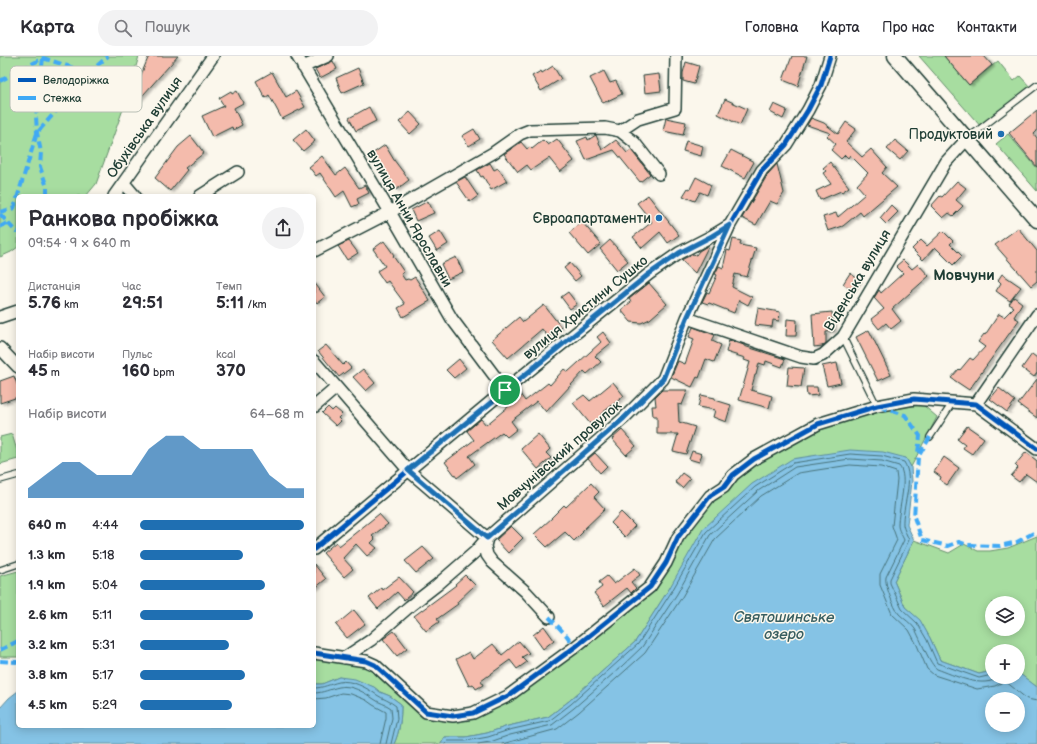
<!DOCTYPE html>
<html lang="uk">
<meta charset="utf-8">
<style>
:root{--surface:#fff;--page:#f2f2f3;--text:#2b2b33;--muted:#7c7c81;--line:#e1e1e2;--accent:#1f6fb2}
body{margin:0;font-family:"Balsamiq Sans",sans-serif;background:var(--page);color:var(--text);height:100vh;display:flex;flex-direction:column;font-size:15px;white-space:nowrap}
*{box-sizing:border-box;margin:0}
p{font-size:13px;color:var(--muted)}
.icon{flex:none;width:22px;height:22px;fill:none;stroke:currentColor;stroke-width:2;stroke-linecap:round;stroke-linejoin:round}
.map{position:relative;flex:1;overflow:hidden}
.panel{position:absolute;left:16px;top:138px;width:300px;height:534px;display:flex;flex-direction:column;background:var(--surface);border-radius:6px;box-shadow:0 2px 10px #0003}
.panel>*{flex:none}
.tools{position:absolute;left:985px;top:540px;display:grid;gap:8px}
.tools a{display:grid;place-items:center;width:40px;height:40px;border-radius:50%;background:var(--surface);box-shadow:0 2px 10px #0003;font-size:20px}
.pin{position:absolute;display:grid;place-items:center;width:34px;height:34px;color:#fff;margin:-17px;border:2px solid #fff;border-radius:50%;box-shadow:0 1px 4px #0007}
.round{display:grid;place-items:center;flex:none;width:42px;height:42px;border-radius:21px;background:var(--page)}
.headline{display:flex;align-items:center;justify-content:space-between;height:68px;padding:0 12px}
h1{font-size:22px;font-weight:700;line-height:30px}
.stats{display:grid;grid-template-columns:repeat(3,1fr);gap:6px;height:68px;padding:4px 12px}
.stats div{display:grid;align-content:center}
.stats b{font-size:17px;font-weight:700}
.stats small{font-size:11px;font-weight:400}
.stats p{font-size:11px}
.chart{height:112px;padding:8px 12px}
.chart p{display:flex;justify-content:space-between}
.chart svg{width:100%;height:72px;margin-top:4px;fill:var(--accent);opacity:.7}
ul{padding:0 12px;list-style:none;font-size:13px}
li{display:grid;grid-template-columns:64px 48px 1fr;align-items:center;height:30px}
li i{height:10px;border-radius:5px;background:var(--accent)}
header{display:flex;align-items:center;gap:24px;box-sizing:border-box;height:56px;padding:0 20px;background:var(--surface);border-bottom:1px solid var(--line)}
header strong{font-size:19px}
nav{display:flex;gap:22px;margin-inline-start:auto;font-size:14px}
.search{width:280px;height:36px;background:var(--page);display:flex;align-items:center;gap:10px;box-sizing:border-box;padding:0 14px;border-radius:22px;color:var(--muted);font-size:15px}
.map>svg:first-child{display:block}
</style>
<header>
<strong>Карта</strong>
<div class="search"><svg class="icon" aria-label="search" viewBox="0 0 24 24"><circle cx="10" cy="10" r="6"/><path d="M15 15l6 6"/></svg>Пошук</div>
<nav><a>Головна</a><a>Карта</a><a>Про нас</a><a>Контакти</a></nav>
</header>
<div class="map">
<svg width="1037" height="688" viewBox="0 0 1037 688">
<defs>
<filter id="shadow"><feDropShadow dx="3" dy="1.5" stdDeviation="1" flood-color="#0004"/></filter>
</defs>
<rect width="100%" height="100%" fill="#fbf7ec"/>
<filter id="ink" filterUnits="userSpaceOnUse"><feTurbulence type="fractalNoise" baseFrequency=".025" numOctaves="2"/><feDisplacementMap in="SourceGraphic" scale="8" xChannelSelector="R" yChannelSelector="G"/><feConvolveMatrix kernelMatrix="1 2 1 2 8 2 1 2 1" color-interpolation-filters="sRGB"/></filter>
<g filter="url(#ink)">
<path fill="#a7dda0" stroke="#638d6a" fill-rule="evenodd" d="M0,0H139L126,45L96,128L86,140H18V191L11,196L0,201Z
M919,0H944L969,29L998,5L1014,25L1020,20L1031,32L982,72Z
M1008,78L1037,112V135L996,88Z
M923,349L937,361L911,411L906,402L669,533L635,586L569,645L548,661L508,670L487,677L466,681H445L441,688H394C400,675 401,662 401,648L390,640L380,636L374,631L339,621L322,628H314V602L357,608L372,612L412,651L422,656L467,662L624,557L676,493L711,447L726,437L739,422L759,407L818,373L877,354Z
M12,378L18,398V403L0,408V381Z
M1037,480V631L1018,617V595H992V615L979,618L940,604L930,582L920,565L905,551L894,525L914,484L949,497L964,488L978,495H990L1008,492ZM992,547H1018V573H992Z
M18,515V601H0V520Z"/>
<path fill="#85c3e5" stroke="#5c8d9e" fill-rule="evenodd" d="M850,394L883,396L906,402L911,411L912,425L907,469L914,484L894,525L905,551L920,564L930,582L940,604L979,618L992,615V621H1018V617L1020,618L1037,631V688H441L445,681H466L487,677L508,670L548,661L569,645L635,586L669,533L703,473L752,428L792,403ZM992,643H1018V669H992Z
M339,621L355,623L374,631L380,636L390,640L401,648C401,662 400,675 394,688H0V652L9,642L18,635V670H314V628H322Z"/>
<g fill="none" stroke-linecap="round" stroke-linejoin="round">
<path stroke="#48737b" stroke-width="1" d="M314,632C323,632 330,628 339,626C351,623 367,632 377,639C383,643 390,645 396,650L397,663L391,688
M314,637C323,637 330,633 339,631C351,628 365,637 374,643C379,647 386,648 391,652L392,662L386,688
M314,643L326,642L341,637L351,638L366,644L373,649L386,656V662L380,688
M445,688L448,685H466L488,681L509,674L549,665L571,648L638,588L672,535L706,476L755,431L793,407L850,398L882,400L904,406C915,424 902,449 903,469C904,474 907,479 909,484L890,523V527L902,553L917,567L927,584L937,607L979,622L992,619
M478,688L490,686L510,679L552,669L574,652L622,610L642,591L677,538L710,479L758,435L795,411L850,403L882,405L899,410C909,421 898,454 898,469C898,474 902,479 904,484L886,521C884,528 894,552 899,558C904,563 911,567 915,573C920,582 930,609 937,613C954,619 983,634 999,621
M502,688L557,673L579,656L645,597L682,541L715,483L761,440L798,417L850,409L881,411L896,416L897,424L892,470L897,484L880,518V529L892,558L909,574L917,589L927,613L934,619L977,633L995,630L1005,625L1027,643L1037,645"/>
</g>
<path fill="#f4bbac" stroke="#1f3d34" filter="url(#shadow)" d="M151,0H178L135,48L131,43L148,2Z
M792,0H807L798,30L783,24Z
M944,0H984L992,9L969,29Z
M333,5L337,13L320,22L315,13Z
M686,6L699,10L694,28L683,25V17Z
M553,10L561,23L541,35L532,20L541,15L542,17Z
M358,12L364,27L342,37L336,22Z
M604,15L610,27L616,25L622,38L603,47L590,22Z
M272,16L286,41L296,35L305,51L282,63L269,39L265,42L256,25Z
M659,18L661,35L645,37L643,20Z
M231,35L232,38L237,35L243,47L234,52L242,69L233,74L232,71L212,81L202,60L224,50L219,42Z
M725,43L747,53L740,69L718,58Z
M774,48L787,54L783,63L770,56Z
M369,51L376,65L356,75L349,62Z
M1037,54V75L1034,78L1037,82V111L1009,77Z
M410,56L421,68L410,78L399,66Z
M666,62L686,66L683,79L663,75Z
M811,62L824,67L838,78L846,66L856,73L846,86L862,101L871,93L887,111L882,117L897,131L863,160L860,156L843,170L828,175L823,161L836,157L838,161L865,138L857,129L868,117L850,99L848,102L845,99L841,103L831,94L836,88L827,80L830,77L807,69Z
M306,73L315,85L303,95L293,84Z
M474,73L480,83L469,90L462,80Z
M596,79L602,94L616,84L627,97L631,94L650,118L640,126L614,94L586,104L577,85L587,81L588,84Z
M191,80L204,97L185,112L187,114L170,135L155,122L178,91Z
M557,83L574,105L560,116L549,102L531,114L527,109L518,116L504,98L521,86L527,93L530,91L532,93L543,84L548,89Z
M895,84L908,95L900,104L887,93Z
M686,85L703,90L701,100L683,95Z
M385,89L394,104L409,124L396,134L372,98Z
M731,94L754,106L745,122L722,110Z
M322,100L336,119L345,112L359,132L365,129L369,137L357,143L359,148L352,151L344,135L336,141L320,117L316,120L309,111Z
M830,106L849,131L842,136L841,135L820,144L816,135L831,128L823,117L826,115L823,112Z
M490,107L494,114L498,112L507,125L491,134L483,120L481,121L477,114Z
M777,108L784,137L777,148L770,145L756,169L742,162L768,118Z
M465,121L478,140L470,146L456,126Z
M696,121L711,129L707,139L700,136L695,145L683,140L688,132L690,133Z
M957,125L966,132L956,144L963,150L953,160L949,157L943,162L931,150L940,140L942,141Z
M648,139L679,179L668,187L660,176L642,192L633,181L652,166L637,147Z
M428,145L434,157L416,165L411,154Z
M891,149L898,156L886,168L880,162Z
M582,166L601,188L588,199L569,177Z
M1018,172L1037,195V225L1031,230L995,189Z
M440,175L448,188L437,195L429,182Z
M943,175L953,185L950,188L962,200L953,209L935,191L923,204L912,193L921,184L927,190Z
M733,183L741,185L740,189L756,192L747,221L735,218L732,231L752,241L748,249L739,244L734,257L709,247L708,248L702,246L707,236L709,237L717,219L715,218L719,210L723,212L727,194L730,195Z
M610,184L628,205L617,214L600,193Z
M349,185L358,197L347,204L338,190Z
M384,185L394,199L393,200L404,216L401,218L405,224L408,223L410,224L415,221L430,245L403,261L398,252L405,248L388,225L385,227L377,215L385,210L373,193Z
M709,189L695,217L681,204L693,198L696,199L699,195Z
M456,201L463,216L448,223L441,208Z
M903,204L912,213L918,208L929,220L892,253L901,265L891,273L886,267L879,273L871,263L884,253L874,242L879,234L881,237L903,217L896,210Z
M570,207L581,220L575,225L564,212Z
M850,217L859,224L852,234L843,228Z
M1002,218L1021,231L1010,245L996,235L1001,227L998,224Z
M314,226L325,241L317,247L314,243Z
M649,227L667,248L650,263L641,267L631,266L621,254L631,246L629,243Z
M568,236L577,248L570,253L561,241Z
M1014,241L1022,247L1014,261L1019,264L969,334L951,322L959,313L960,314L970,302L973,304L985,291L978,286L984,278L985,279L999,258L1004,261L1014,251L1009,248Z
M544,249L561,271L548,281L542,273L508,302L492,284L519,261L523,266Z
M758,252L780,256L779,265L773,264L772,271L755,269Z
M832,256L834,275L826,276V287L822,290L814,291L812,258Z
M787,263L797,264L796,280H786Z
M693,271L715,279L712,285L721,289L714,306L706,303L699,322L697,321L692,331L671,321L678,305L685,308L694,283L689,281Z
M869,274L891,319L878,325L856,281Z
M603,276L611,287L595,300L601,306L587,318L584,315L546,356L537,345L511,365L517,373L507,381L502,376L469,400L475,408L457,422L445,406L474,384L467,375L481,363L486,369L509,350L505,343L517,334L525,345L548,327L550,329L564,313L568,316L601,286L597,281Z
M729,284L744,289V290L785,303L782,311L766,305L765,309L759,307L756,319H755L751,334L772,340L769,352L739,344L750,306L744,304L745,302L726,296Z
M326,289L343,309L346,306L351,312L339,321L318,295Z
M1032,298L1037,302V317L1034,321L1022,312Z
M459,303L466,312L454,322L446,314Z
M837,307L841,327L827,330L822,310Z
M789,311L804,312L801,331L787,330Z
M363,313L375,327L366,335L353,321Z
M14,320L18,331V341L0,347V325Z
M1037,323V362L1018,348Z
M613,326L624,340L601,358L603,360L592,370L573,347L584,339L590,345Z
M806,331H817L818,339L807,340Z
M999,332L1015,345L1007,356L990,343Z
M662,334H688L682,349L678,348L679,366L695,371L686,398L673,395L678,378H657V360H653L652,350H656L655,341Z
M701,339L715,342V344L731,349L726,366L713,361L715,354L698,351Z
M328,351L332,355L335,352L342,358L338,362L341,365L336,370L322,357Z
M967,370L984,382L972,398L963,392L965,389L957,383Z
M622,374L636,390L626,399L612,383Z
M538,378L550,393L546,397L551,402L538,413L521,393Z
M692,395L702,398L699,406L689,403Z
M1026,396L1037,405V426L1026,418L1019,426L1011,420L1018,412L1015,409Z
M595,397L607,410L600,417L588,403Z
M944,401L959,412L947,429L940,424L941,421L934,416Z
M682,417L690,423L682,432L675,426Z
M591,427L599,436L594,441L605,453L582,475L583,476L574,485L565,476L547,491L534,478L552,462H551L564,449L566,451Z
M621,456L635,470L625,481L611,467Z
M379,458L388,468L372,480L375,483L371,487L377,492L367,500L356,488L343,502L353,513L344,521L323,497L336,486L339,490Z
M511,470L523,482L508,497L496,484Z
M423,491L434,503L416,517L405,505Z
M314,508L326,523L314,533Z
M635,512L640,519L631,526L636,532L631,537L627,532L604,550L594,537L602,531L599,526L607,520L614,528Z
M465,519L475,529L457,546L458,548L437,563L439,566L426,575L414,560L456,529L455,528Z
M399,521L413,536L404,544L397,536L378,553L369,542L381,532L382,534Z
M354,554L365,568L347,582L336,569Z
M544,570L554,584L543,593L533,579Z
M394,575L407,592L397,600L383,583Z
M519,585L529,597L522,601L527,606L517,613L510,604L481,625L483,629L476,633L473,628L469,630L456,603L469,596L473,603L493,588L502,599Z"/>
<g fill="none" stroke-linecap="round" stroke-linejoin="round">
<g stroke="#1f3d34" stroke-width="8">
<path id="service" d="M968,82L1037,29
M843,281L877,350
M930,381L953,346
M0,424L18,419
M0,514L18,508"/>
</g>
<g stroke="#1f3d34" stroke-width="14">
<path id="minor" d="M297,0L390,156L452,263L505,334
M303,11L328,0
M620,75L638,63L675,52L676,0
M124,127L135,140
M114,140L213,0
M200,140L238,116
M314,195L390,156L493,97L520,78L530,74L605,72L620,75L634,86L659,118
M0,261L18,255
M687,262L801,301L814,303L823,299L843,281L946,106L967,83
M0,292L18,311
M314,305L408,414L487,482L485,490L487,499L492,506L526,536L549,561
M976,348L1037,259
M314,351L336,332
M314,493L505,334L649,218L679,197L712,180L730,169L762,114L786,89L808,54L821,29L830,0
M314,597L366,605L375,609L426,656L453,660L473,657L508,640L575,591L650,531L666,507L678,481L710,440L724,431L733,419L754,403L818,368L877,350L914,343L976,348L1037,393
M344,602L371,584L410,550L437,529L475,496L487,482L624,362L663,323L687,262L730,169"/>
</g>
<g stroke="#1f3d34" stroke-width="17">
<path id="tertiary" d="M895,0L1037,164"/>
</g>
<use href="#service" stroke="#fbf7ec" stroke-width="5.5"/>
<use href="#minor" stroke="#fbf7ec" stroke-width="11"/>
<use href="#tertiary" stroke="#fbf7ec" stroke-width="14"/>
<path stroke="#3fa9f5" stroke-width="4" stroke-dasharray="8 4" stroke-linecap="butt" d="M43,2L36,60L37,77L41,96L40,111L47,131V140
M0,25L43,2L89,17L108,0
M0,156L14,152L37,77L89,17
M0,158L16,176H18
M0,171L7,167
M880,351L905,359L920,380L918,397
M930,381L918,401L914,461L922,484L948,490L959,486L968,489L1000,490L1017,486L1037,475
M549,561L567,580L575,591
M0,594L18,585
M0,605L18,606"/>
<g stroke="#fbf7ec" stroke-width="8">
<path id="cycleway" d="M314,493L505,334L649,218L679,197L712,180L730,169L762,114L786,89L808,54L821,29L830,0
M314,597L366,605L375,609L426,656L453,660L473,657L508,640L575,591L650,531L666,507L678,481L710,440L724,431L733,419L754,403L818,368L877,350L914,343L976,348L1037,393"/>
</g>
<use href="#cycleway" stroke="#0057b8" stroke-width="5"/>
</g>
</g>
<g fill="none" stroke-linecap="round" stroke-linejoin="round" filter="url(#ink)">
<g stroke="#fff" stroke-width="8">
<path id="route" d="M730,169L687,262L663,323L624,362L487,482L408,414L649,218L679,197L712,180Z"/>
</g>
<use href="#route" stroke="#1f6fb2" stroke-width="5"/>
</g>
<g fill="#1f6fb2" stroke="#fbf7ec" stroke-width="1.5">
<circle cx="1001" cy="78" r="4"/>
<circle cx="659" cy="162" r="4"/>
</g>
<g text-anchor="middle" stroke-width="3" stroke-linejoin="round" paint-order="stroke">
<g font-size="14" fill="#1f3d34" stroke="#fbf7ec">
<text transform="translate(144 71) rotate(-55)" y="5">Обухівська вулиця</text>
<text transform="translate(410 162) rotate(60)" y="5">вулиця Анни Ярославни</text>
<text transform="translate(857 224) rotate(-59)" y="5">Віденська вулиця</text>
<text transform="translate(585 251) rotate(-39)" y="5">вулиця Христини Сушко</text>
<text transform="translate(559 399) rotate(-41)" y="5">Мовчунівський провулок</text>
</g>
<g font-size="14" fill="#1f3d34" stroke="#fbf7ec" text-anchor="end">
<text x="993" y="83">Продуктовий</text>
<text x="651" y="167">Євроапартаменти</text>
</g>
<g font-size="15" font-weight="bold" fill="#1f3d34" stroke="#fbf7ec">
<text x="964" y="224">Мовчуни</text>
</g>
<g font-size="15" font-style="italic" fill="#385e60" stroke="#fbf7ec">
<text x="784" y="566">Святошинське<tspan x="784" dy="17">озеро</tspan></text>
</g>
</g>
<rect x="10" y="10" width="132" height="46" rx="6" fill="#fbf7ec" stroke="#b9bfb5" stroke-width="1"/>
<rect x="18" y="22" width="18" height="4" fill="#0057b8"/>
<rect x="18" y="40" width="18" height="4" fill="#3fa9f5"/>
<g font-size="11" fill="#1f3d34">
<text x="43" y="28">Велодоріжка</text>
<text x="43" y="46">Стежка</text>
</g>
</svg>
<div class="tools">
<a><svg class="icon" aria-label="layers" viewBox="0 0 24 24"><path d="M12 4l9 5-9 5-9-5zM3 14l9 5 9-5"/></svg></a>
<a>+</a>
<a>−</a>
</div>
<div class="pin" style="left:505px;top:334px;background:#1e9e55"><svg class="icon" aria-label="arrive" viewBox="0 0 24 24"><path d="M6 21V4h12l-3 4 3 4H6"/></svg></div>
<section class="panel">
<div class="headline"><div><h1>Ранкова пробіжка</h1><p>09:54 · 9 × 640 m</p></div><a class="round"><svg class="icon" aria-label="share" viewBox="0 0 24 24"><path d="M12 15V3M7 8l5-5 5 5M5 13v7h14v-7"/></svg></a></div>
<div class="stats">
<div><p>Дистанція</p><b>5.76<small> km</small></b></div>
<div><p>Час</p><b>29:51</b></div>
<div><p>Темп</p><b>5:11<small> /km</small></b></div>
</div>
<div class="stats">
<div><p>Набір висоти</p><b>45<small> m</small></b></div>
<div><p>Пульс</p><b>160<small> bpm</small></b></div>
<div><p>kcal</p><b>370</b></div>
</div>
<div class="chart"><p><span>Набір висоти</span>64–68 m</p>
<svg viewBox="0 0 160 44" preserveAspectRatio="none"><path d="M0 44V38L10 30L20 22L30 22L40 30L50 30L60 30L70 14L80 6L90 6L100 14L110 14L120 14L130 14L140 30L150 38L160 38V44z"/></svg>
</div>
<ul>
<li><b>640 m</b>4:44<i style="width:100%"></i></li>
<li><b>1.3 km</b>5:18<i style="width:63%"></i></li>
<li><b>1.9 km</b>5:04<i style="width:76%"></i></li>
<li><b>2.6 km</b>5:11<i style="width:69%"></i></li>
<li><b>3.2 km</b>5:31<i style="width:54%"></i></li>
<li><b>3.8 km</b>5:17<i style="width:64%"></i></li>
<li><b>4.5 km</b>5:29<i style="width:56%"></i></li>
</ul>
</section>
</div>
